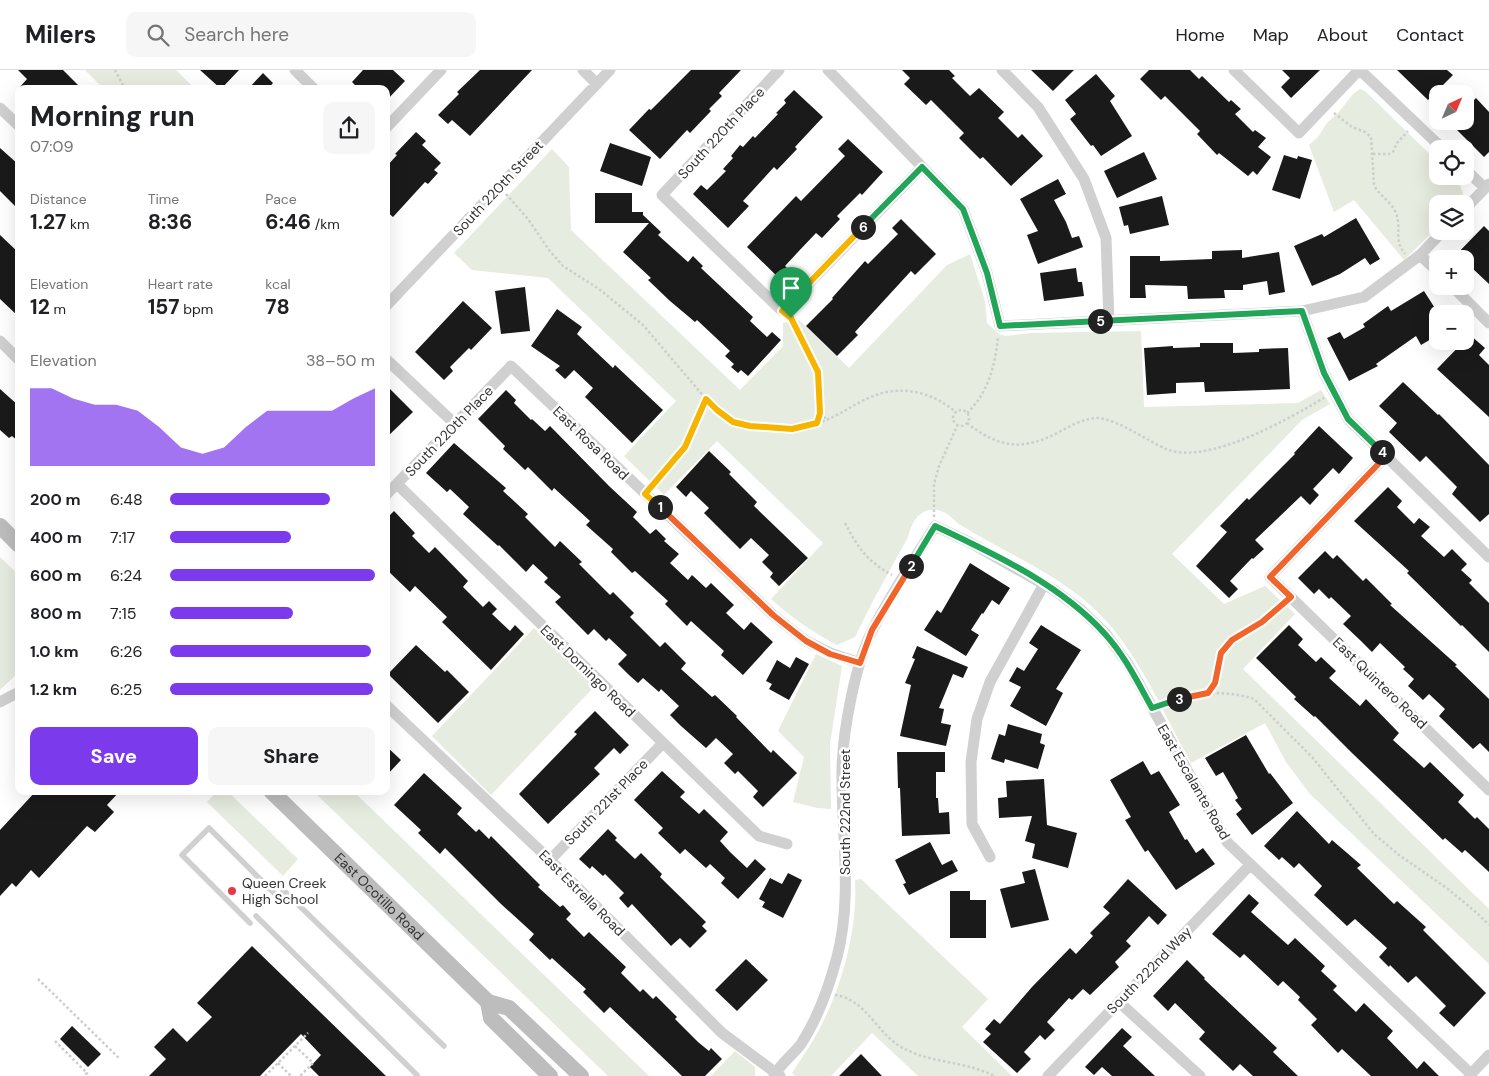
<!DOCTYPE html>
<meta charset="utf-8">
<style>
:root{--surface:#fff;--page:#f6f6f6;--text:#202124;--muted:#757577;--line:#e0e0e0;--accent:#7c3aed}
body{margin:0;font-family:"DM Sans",sans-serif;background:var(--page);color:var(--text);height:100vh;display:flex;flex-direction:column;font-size:19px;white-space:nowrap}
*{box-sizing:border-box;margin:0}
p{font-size:16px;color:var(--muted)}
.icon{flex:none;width:28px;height:28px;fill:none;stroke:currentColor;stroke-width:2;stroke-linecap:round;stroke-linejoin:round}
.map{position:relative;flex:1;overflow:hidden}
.panel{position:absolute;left:15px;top:15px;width:375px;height:710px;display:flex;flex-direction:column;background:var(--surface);border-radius:10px;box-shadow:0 5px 20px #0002}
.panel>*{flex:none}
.needle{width:32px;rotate:44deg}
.buttons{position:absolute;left:1429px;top:15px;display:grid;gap:10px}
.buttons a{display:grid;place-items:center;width:45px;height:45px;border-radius:10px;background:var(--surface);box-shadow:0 5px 20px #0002;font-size:25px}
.pin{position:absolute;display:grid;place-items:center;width:42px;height:42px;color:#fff;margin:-51px -21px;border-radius:50% 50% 50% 0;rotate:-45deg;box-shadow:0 0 5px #0007}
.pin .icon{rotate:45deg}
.km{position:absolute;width:25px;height:25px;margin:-12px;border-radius:50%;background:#222;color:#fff;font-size:14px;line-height:25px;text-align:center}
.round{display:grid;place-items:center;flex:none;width:52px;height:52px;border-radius:10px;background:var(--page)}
.summary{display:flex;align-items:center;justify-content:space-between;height:85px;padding:0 15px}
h1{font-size:28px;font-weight:700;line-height:38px}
.figures{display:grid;grid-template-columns:repeat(3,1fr);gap:8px;height:85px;padding:5px 15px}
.figures div{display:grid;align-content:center}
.figures b{font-size:21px;font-weight:700}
.figures small{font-size:14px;font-weight:400}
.figures p{font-size:14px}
.chart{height:140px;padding:10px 15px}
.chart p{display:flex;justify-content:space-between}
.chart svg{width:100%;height:90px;margin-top:5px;fill:var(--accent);opacity:.7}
.button{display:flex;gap:10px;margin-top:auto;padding:10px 15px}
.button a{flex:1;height:58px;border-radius:10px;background:var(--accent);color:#fff;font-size:20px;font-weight:700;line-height:58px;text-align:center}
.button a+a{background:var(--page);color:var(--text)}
ul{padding:0 15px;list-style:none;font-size:16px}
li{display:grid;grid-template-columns:80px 60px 1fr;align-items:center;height:38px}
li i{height:12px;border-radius:6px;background:var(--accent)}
header{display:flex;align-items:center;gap:30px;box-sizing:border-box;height:70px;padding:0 25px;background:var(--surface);border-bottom:1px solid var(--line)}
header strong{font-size:24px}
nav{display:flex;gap:28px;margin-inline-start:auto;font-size:18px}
.search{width:350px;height:45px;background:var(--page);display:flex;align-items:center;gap:12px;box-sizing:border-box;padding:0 18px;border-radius:10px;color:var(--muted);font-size:19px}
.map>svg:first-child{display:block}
</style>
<header>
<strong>Milers</strong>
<div class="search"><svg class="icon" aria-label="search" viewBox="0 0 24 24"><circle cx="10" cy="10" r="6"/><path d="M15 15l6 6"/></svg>Search here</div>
<nav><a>Home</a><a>Map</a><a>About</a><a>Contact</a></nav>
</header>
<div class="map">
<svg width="1489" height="1006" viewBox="0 0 1489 1006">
<rect width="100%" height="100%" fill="#fff"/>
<path fill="#e6ecdf" d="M85,0H176L195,19H104Z
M1360,19L1365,21L1437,91L1438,106H1453L1459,113L1463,123L1458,134H1438L1437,158L1404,190L1354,130L1334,142L1309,75L1318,67L1327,53L1338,43L1353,24Z
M552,79L569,97L571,160L740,320L783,276V253L799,250L849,298L947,195L970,184L985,231L987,253L999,264L1006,266L1031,263L1141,261L1144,337L1298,333L1321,320L1330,334L1302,350L1172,484L1224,534L1265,516L1295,544L1243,599L1489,839V894L1310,724L1286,692L1265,653L1191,693C1165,646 1144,596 1110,555C1070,508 1010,486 959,454C952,449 947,441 937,440C919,438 912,452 908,467L874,529L855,567L837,575C812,562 791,547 771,529L823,473L717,371L664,425L624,386L676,331L548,208L472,200L454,183Z
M0,487L19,505V602L0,620Z
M534,558L595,616L491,725L432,666Z
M816,584L842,596L830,674L831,739L817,738L793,732L804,687L778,661Z
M217,721H227L298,789L283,806L207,732Z
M313,721H353L649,1006H608Z
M861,809L988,929L962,957L1012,1006H918L872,963L831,1006H795L792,1003C802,987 814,971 822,954C843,913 858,856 855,810Z
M735,981L755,997V1006H711Z"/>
<path fill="#1a1a1a" d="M18,0H63L82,19H18L27,9Z
M200,0H239L221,19Z
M363,0H393L405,11L386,31V19H359L352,12Z
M480,0H532L470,66L452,50L448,54L438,45L459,24L457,22Z
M691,0H741L719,23L722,26L709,39L711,41L690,63L687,60L660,89L629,60L649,39L651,40Z
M902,0H949L955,6L952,8L970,26L979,18L1004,42L998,48L1018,68L1022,64L1043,86L1011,116L983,87L980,89L959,68L964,63L931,30L926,35L904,14L910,8Z
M1031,0H1074L1053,21Z
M1149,0H1190L1199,9L1202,6L1229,32L1231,30L1241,39L1235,44L1253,62L1255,60L1266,68L1258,77L1271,87L1257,105L1253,101L1248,106L1219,83L1217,85L1197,64L1200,61L1165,26L1161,30L1140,9Z
M1282,0H1320L1291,28L1281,17L1290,8Z
M1397,0H1447L1453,5L1428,30Z
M263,3L273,13L268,19H248Z
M1096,4L1115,26L1110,31L1132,66L1101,86L1093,75L1091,76L1070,49L1076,44L1065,30Z
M794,20L823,47L795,77L797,79L777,100L774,97L743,131L749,136L728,158L693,124L701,115L707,120L726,101L723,99L733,88L731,86L740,75L743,77L753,66L755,68L778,44L776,43L786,33L784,30Z
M1476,28L1489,42V82L1484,87L1448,51H1465V39Z
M416,62L426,71L422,75L441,93L434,100L438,103L428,114L425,112L393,147L386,141V97L397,85L395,84Z
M848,69L883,102L862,125L860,123L837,146L840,149L822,168L816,163L797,183L785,196L791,202L782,211L747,177L796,126L801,131L845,86L838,79Z
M610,73L651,87L642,116L600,101Z
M0,78L19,95V140L0,121Z
M1144,82L1157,109L1117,128L1104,101Z
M1284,85L1297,89L1298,86L1312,90L1300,129L1272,120Z
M1058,109L1066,124L1054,130L1066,152L1072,168L1079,166L1083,177L1038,194L1027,165L1038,161L1020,129Z
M595,123H632V142H643V145L661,162L658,165L688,192L693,186L703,196L701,198L753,247L750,251L767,267L772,262L781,270L748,306L741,300L738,303L731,297L734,294L725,286L730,281L697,250L695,252L670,231L648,210L651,208L623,182L649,153H595Z
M1162,126L1169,155L1130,164L1128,155L1124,156L1119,137Z
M1356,148L1380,189L1370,195L1365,188L1340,204L1312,216L1294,176L1322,164L1324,167Z
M901,149L936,184L915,205L911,201L855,262L858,265L837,286L806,256L833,229L832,228L865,191L868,194L898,164L892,158Z
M1484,156L1489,161V214L1471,197L1465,204V189H1452Z
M0,165L19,183V247L0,229Z
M1242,180V188L1279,182L1285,222L1269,225L1267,211L1243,215V220H1224L1225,228L1188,229L1187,216L1145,215L1146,228H1130V186H1160V191L1212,189V181Z
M1076,198L1078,212H1082L1084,226L1044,231L1040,203Z
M525,217L530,261L501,264L495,221Z
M1424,221L1438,243V265L1421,275L1416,266L1376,294L1378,296L1349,311L1327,268L1340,262L1344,269L1365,257L1363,254L1388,236L1391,241Z
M463,231L492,258L471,280L469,278L450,297L453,301L444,310L415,282Z
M557,239L582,257L577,264L613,298L615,295L663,340L632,373L585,327L593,318L574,300L565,309L555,300L560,296L531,276Z
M1470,265L1485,278L1479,285L1489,295V347L1437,299Z
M1200,273H1233V283L1259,282V279L1288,278L1290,319L1205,322L1204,312L1176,313V323L1147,325L1144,278L1173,276V278L1200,277Z
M1403,312L1438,345L1439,344L1489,395V444L1480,452L1452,424L1457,417L1426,386L1420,392L1389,362L1397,353L1379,336Z
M386,315L413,342L386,368Z
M0,319L19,336V372L12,366L9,368L0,360Z
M506,320L516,330L514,333L531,350L532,349L545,361L550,356L609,416L637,442L633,447L650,464L656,459L666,469L664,471L679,484L670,493L688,510L692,505L706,518L711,513L734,535L726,543L744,560L751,552L773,572L743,605L721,585L724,581L691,551L687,556L665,534L668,531L635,501L632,503L611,482L613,479L586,455L590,451L554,418L552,421L528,397L525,400L503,379L505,376L478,349Z
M1319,356L1353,388L1339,404L1333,398L1313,419L1319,425L1310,435L1301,426L1255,470L1264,479L1253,489L1252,488L1230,511L1238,519L1229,528L1196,496L1227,462L1220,456L1247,428L1249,430L1295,384L1294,383Z
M454,373L506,418L503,421L528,444L525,447L555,477L560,471L582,492L579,494L610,525L613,522L634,543L630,547L660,577L665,572L686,593L681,599L712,627L715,625L737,646L736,647L771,683L773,680L797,703L763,737L753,727L758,721L738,701L735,704L724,693L733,684L716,668L706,678L681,656L670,645L679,636L661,619L659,622L643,608L638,613L629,605L618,594L627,585L609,568L606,571L594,559L588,565L555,532L561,527L544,512L548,508L533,494L526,502L499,475L498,476L463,444L469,437L450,419L447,422L426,403Z
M709,381L731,402L729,404L757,432L754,436L808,488L779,516L770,507L773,503L762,492L769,485L751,468L740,479L704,443L709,438L691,421L686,427L676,417Z
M1388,417L1402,431L1397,437L1414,454L1419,448L1430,457L1421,466L1444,487L1452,479L1467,494L1461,500L1472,510L1469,513L1489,533V582L1462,555L1461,556L1407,503L1409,501L1354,451Z
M394,441L415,463L412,466L429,483L435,477L468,511L463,517L483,537L489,531L497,539L492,544L510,561L515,555L524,564L491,600L442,552L447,547L415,516L410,522L386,499V449Z
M1325,481L1333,489L1337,485L1363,511L1366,508L1392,534L1390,535L1457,595L1455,596L1489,629V682L1480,673L1473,679L1439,646L1445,639L1429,624L1423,630L1408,616L1414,609L1403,599L1405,597L1380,573L1372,582L1361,571L1343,554L1351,546L1331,527L1329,529L1319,519L1314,524L1298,508Z
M970,493L1010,518L999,535L992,530L983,544L982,543L971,560L979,565L966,586L924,560L937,540L941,543Z
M1041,555L1081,580L1056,619L1063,623L1046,656L1010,636L1021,617L1009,611L1017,597L1024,601L1038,579L1029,573Z
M1289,555L1303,569L1298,575L1316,592L1321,587L1336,601L1329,608L1360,636L1366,629L1399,663L1393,670L1424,698L1430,692L1464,725L1458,732L1475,749L1477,747L1489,759V802L1465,780L1462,783L1445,768L1443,770L1352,683L1315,646L1314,647L1294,629L1296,627L1256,588Z
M416,575L445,602L447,600L469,622L438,653L388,604Z
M917,576L968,597L963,608L953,604L939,638L944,639L941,653L951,655L946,676L900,666L911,615L905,613L915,589L912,588Z
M796,587L809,594L789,630L769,619L772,614L766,611L777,590L790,598Z
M595,641L629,675L620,684L614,678L594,698L600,704L548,754L519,724L577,664L574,662Z
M1008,654L1042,664L1040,673L1045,675L1038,699L1005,689L1004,693L991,689L999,664L1005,666Z
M1246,665L1269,704L1270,703L1293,733L1252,765L1236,744L1242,739L1235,730L1238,728L1223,702L1216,706L1205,688Z
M386,676L401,690L386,706Z
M897,682H945V702H936V728H938L939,743L949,742L950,764L902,766L900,718H898Z
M1143,691L1151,705L1159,701L1180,735L1169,742L1185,770L1187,769L1196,783L1203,778L1215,794L1176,820L1148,780L1145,782L1125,750L1131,747L1110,710Z
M662,701L685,722L680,727L699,744L704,739L728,762L720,771L730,782L747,798L755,789L766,799L738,829L721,813L725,808L710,794L706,798L685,779L680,784L658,763L663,758L634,730Z
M424,703L462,738L457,744L476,762L479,759L489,769L491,766L540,815L538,817L560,837L563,835L571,844L566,849L584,867L589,862L626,897L621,903L640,922L643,919L653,929L656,926L677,947L675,949L698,972L709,981L711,978L722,989L705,1006H682L610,937L604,943L583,922L586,919L552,888L550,890L529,870L534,864L501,834L445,778L440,784L418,763L421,760L394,735Z
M1044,709L1047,755L1077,763L1068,798L1032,788L1035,774L1025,771L1032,746L999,748L998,728L1007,727L1006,711Z
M36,721H120L107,735L114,742L95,762L87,756L39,808L31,800L16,817L12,813L0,826V760Z
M1297,741L1329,774L1332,770L1361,795L1357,798L1394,834L1397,831L1426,857L1423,860L1486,923L1454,957L1439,943L1446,936L1416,906L1408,913L1390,895L1389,897L1379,887L1387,878L1355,849L1347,856L1314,825L1322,816L1299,793L1294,798L1282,787L1279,790L1264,776Z
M608,759L617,768L615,770L635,789L641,783L662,804L660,807L706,852L702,856L707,861L690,878L680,868L671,876L632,834L628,838L619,828L624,823L605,804L603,806L592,796L590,799L579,789Z
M930,772L942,795L952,790L958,801L909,825L903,814L906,813L895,790Z
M1035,799L1049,850L1011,858L1000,819L1025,813L1022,802Z
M788,803L802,810L783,848L762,837L765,832L759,829L770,808L782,814Z
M1128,809L1167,845L1158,855L1149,846L1126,871L1131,876L1115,892L1119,897L1090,925L1083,919L1072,930L1069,928L1047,952L1055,960L1045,970L1040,965L1024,982L1031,989L1017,1003L983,972L991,964L985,959L994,949L1000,954L1032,917L1070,878L1076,884L1093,866L1090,863L1110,843L1103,837Z
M950,821H970V830H986V868H950Z
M1249,824L1259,833L1251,842L1288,875L1295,868L1325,896L1321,901L1337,916L1333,920L1356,942L1364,933L1393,961L1387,968L1417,999L1424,991L1439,1006H1371L1342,979L1338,983L1311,955L1317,949L1298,930L1300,927L1283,911L1278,916L1244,884L1240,888L1212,864Z
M252,876L386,1006H319L310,997L321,985L301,964L260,1006H149L166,989L154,977L173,958L187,972L212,947L197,933Z
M746,889L768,910L737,941L715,920Z
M1187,890L1205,908L1204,909L1277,978L1273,982L1298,1006H1253L1240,994L1233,1001L1199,969L1205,962L1175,933L1168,941L1153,926Z
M72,956L101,984L88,997L60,969Z
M1122,958L1132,967L1123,976L1155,1006H1112L1102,997L1094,1005L1085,997Z
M861,984L882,1006H839Z"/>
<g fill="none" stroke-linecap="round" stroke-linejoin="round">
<path stroke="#cdcdcd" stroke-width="2.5" stroke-dasharray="2.5 2.5" stroke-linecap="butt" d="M115,0L125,19
M1334,43L1352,57L1365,62L1371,67L1374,115C1379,126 1391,131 1396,143C1402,159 1393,169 1405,184
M1373,84H1389L1393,82L1397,73L1408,61
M506,124L528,149L549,180L563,196L599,219L643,255L706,329C714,337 722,346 733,351C758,364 801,361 826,350C842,344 855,333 871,327C901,314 932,322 956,342
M791,249L818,302L820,343L817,353
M953 348a8 8 0 1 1 16 0a8 8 0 1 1-16 0Z
M820,343L827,350
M967,343C988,324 995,295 998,268
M967,353C1000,379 1024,381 1061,361C1072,355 1085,348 1097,348C1115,348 1148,371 1166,379C1207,396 1288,349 1324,328
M652,415L685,377L706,329
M934,447V414L939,396L958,354
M845,453C858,478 867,491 892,505
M1208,623L1215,613L1221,583L1232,570L1262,552L1282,536
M1163,634C1192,623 1224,619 1254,629L1312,687L1374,764L1399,785L1448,819L1477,843L1489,855
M38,909L119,988
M835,925C840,926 846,927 850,930C867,938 881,964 898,975C927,994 964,990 994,1006
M55,971L87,1003L84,1006
M295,976L313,993L300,1006
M278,993L291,1006
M265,1006L308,963"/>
<path stroke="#d0d0d0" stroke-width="5.5" d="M282,819L444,976
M256,846L417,1005
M250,853L182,785L209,758L276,825"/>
<path stroke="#d0d0d0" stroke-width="11" d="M295,0L314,19
M583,0L597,14
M779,0L662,125L782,241L922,97
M828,0L963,139L987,203L1000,256L1302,241L1364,227L1420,185L1443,161
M1002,0L1038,37L1084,109L1106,168L1109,251
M1234,0L1299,63L1359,0
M1360,0L1443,79
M0,38L19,56
M386,58L441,0
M1465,99L1485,118
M1465,139L1489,114
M1420,185L1438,202
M1452,216L1489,253
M386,236L610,0
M1302,241L1324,303L1348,349L1489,487
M0,271L19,290
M386,289L455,354
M1386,386L1270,507L1489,720
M397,414L759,766L787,774
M386,425L511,296L773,545L806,571L830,583L860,593
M0,632L19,622
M386,635L550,790L722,963L780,1006
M990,787L972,754L971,692L977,649L990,612L1044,514
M550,790L663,673
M1119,932L1200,1006
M774,1006C780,994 793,985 801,974C818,948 829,917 837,887C853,827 841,761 842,699C843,660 855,594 873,559C891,524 914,490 935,456L971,473L1054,520L1081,540L1106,564L1128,594L1227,772L1471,1004
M1048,1006L1250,795
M1469,1006L1489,985"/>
<g stroke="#bdbdbd" stroke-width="16">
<path d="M0,456L19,475"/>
<path id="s1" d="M271,721L488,932L509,938L581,1006"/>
<path d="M488,932L491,948L550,1006"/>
</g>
</g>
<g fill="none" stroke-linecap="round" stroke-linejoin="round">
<g stroke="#fff" stroke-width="10">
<path id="split-1" d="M660,437L645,424L685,377L706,329L717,340L733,352L750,356L792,359L817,353L820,343L818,302L791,248"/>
</g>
<g stroke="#fff" stroke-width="10">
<path id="split-2" d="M660,437L773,545L806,571L830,584L860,593L872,560L911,496"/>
</g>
<g stroke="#fff" stroke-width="10">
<path id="split-3" d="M911,496L935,456C994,484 1060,514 1105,564C1125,586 1138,613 1152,638L1179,629"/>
</g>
<g stroke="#fff" stroke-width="10">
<path id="split-4" d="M1179,629L1208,623L1215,613L1221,583L1232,570L1262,552L1291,527L1270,507L1386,386L1382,382"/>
</g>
<g stroke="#fff" stroke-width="10">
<path id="split-5" d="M1100,251L1302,241L1324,303L1348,349L1382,382"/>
</g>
<g stroke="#fff" stroke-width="10">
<path id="split-6" d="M863,157L922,97L963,139L987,203L1000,256L1100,251"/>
</g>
<g stroke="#fff" stroke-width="10">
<path id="split-7" d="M791,248L782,241L863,157"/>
</g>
<use href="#split-1" stroke="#f5b400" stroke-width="6"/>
<use href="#split-2" stroke="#f0652b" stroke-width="6"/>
<use href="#split-3" stroke="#22a559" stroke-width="6"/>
<use href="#split-4" stroke="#f0652b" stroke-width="6"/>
<use href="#split-5" stroke="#22a559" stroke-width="6"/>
<use href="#split-6" stroke="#22a559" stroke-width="6"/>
<use href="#split-7" stroke="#f5b400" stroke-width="6"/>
</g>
<circle fill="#e63946" stroke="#fff" stroke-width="2" cx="232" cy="821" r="5"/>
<g text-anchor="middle" stroke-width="5" stroke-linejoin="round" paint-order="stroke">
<g font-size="14" fill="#333" stroke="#fff">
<text transform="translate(721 63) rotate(-47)" y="5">South 220th Place</text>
<text transform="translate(498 118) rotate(-47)" y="5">South 220th Street</text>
<text transform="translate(449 361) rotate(-46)" y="5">South 220th Place</text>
<text transform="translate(591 373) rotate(44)" y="5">East Rosa Road</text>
<text transform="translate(588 601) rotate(44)" y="5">East Domingo Road</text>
<text transform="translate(1380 613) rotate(44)" y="5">East Quintero Road</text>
<text transform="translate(1194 712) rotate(60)" y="5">East Escalante Road</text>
<text transform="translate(606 732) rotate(-46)" y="5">South 221st Place</text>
<text transform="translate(845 742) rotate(-90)" y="5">South 222nd Street</text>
<text transform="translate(582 823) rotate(45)" y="5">East Estrella Road</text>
<text dy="5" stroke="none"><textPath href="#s1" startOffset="151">East Ocotillo Road</textPath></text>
<text transform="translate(1149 900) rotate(-46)" y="5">South 222nd Way</text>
</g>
<g font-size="14" fill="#333" stroke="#fff" text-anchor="start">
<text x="242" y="818">Queen Creek<tspan x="242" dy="16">High School</tspan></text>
</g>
</g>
</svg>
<div class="buttons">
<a><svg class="needle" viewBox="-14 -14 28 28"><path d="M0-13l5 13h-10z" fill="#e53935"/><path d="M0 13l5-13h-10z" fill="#757577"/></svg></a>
<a><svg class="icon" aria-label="locate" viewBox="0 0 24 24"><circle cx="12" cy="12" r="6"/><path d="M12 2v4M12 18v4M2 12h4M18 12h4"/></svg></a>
<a><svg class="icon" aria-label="layers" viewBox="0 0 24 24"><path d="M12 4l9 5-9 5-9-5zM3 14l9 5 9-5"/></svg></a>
<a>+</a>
<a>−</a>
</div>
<div class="pin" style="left:791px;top:248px;background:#1e9e55"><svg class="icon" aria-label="arrive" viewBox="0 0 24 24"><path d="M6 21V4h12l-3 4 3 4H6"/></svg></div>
<b class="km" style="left:660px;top:437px">1</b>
<b class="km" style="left:911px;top:496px">2</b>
<b class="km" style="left:1179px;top:629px">3</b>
<b class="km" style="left:1382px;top:382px">4</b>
<b class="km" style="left:1100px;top:251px">5</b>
<b class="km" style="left:863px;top:157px">6</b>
<section class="panel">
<div class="summary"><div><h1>Morning run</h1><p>07:09</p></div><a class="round"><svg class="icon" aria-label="share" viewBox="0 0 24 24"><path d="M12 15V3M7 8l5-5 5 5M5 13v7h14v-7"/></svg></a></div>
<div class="figures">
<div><p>Distance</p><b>1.27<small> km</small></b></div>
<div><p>Time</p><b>8:36</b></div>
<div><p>Pace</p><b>6:46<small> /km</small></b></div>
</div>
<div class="figures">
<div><p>Elevation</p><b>12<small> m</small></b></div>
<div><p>Heart rate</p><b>157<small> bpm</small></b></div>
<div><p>kcal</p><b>78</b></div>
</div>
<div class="chart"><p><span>Elevation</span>38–50 m</p>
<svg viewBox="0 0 160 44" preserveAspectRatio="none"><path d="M0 44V6L10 6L20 11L30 14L40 14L50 17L60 25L70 35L80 38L90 35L100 25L110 17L120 17L130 17L140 17L150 11L160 6V44z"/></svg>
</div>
<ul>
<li><b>200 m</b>6:48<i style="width:78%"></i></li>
<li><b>400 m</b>7:17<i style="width:59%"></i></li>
<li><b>600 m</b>6:24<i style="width:100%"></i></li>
<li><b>800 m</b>7:15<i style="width:60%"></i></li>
<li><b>1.0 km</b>6:26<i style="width:98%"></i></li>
<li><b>1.2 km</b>6:25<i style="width:99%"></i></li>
</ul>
<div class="button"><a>Save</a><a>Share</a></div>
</section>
</div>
